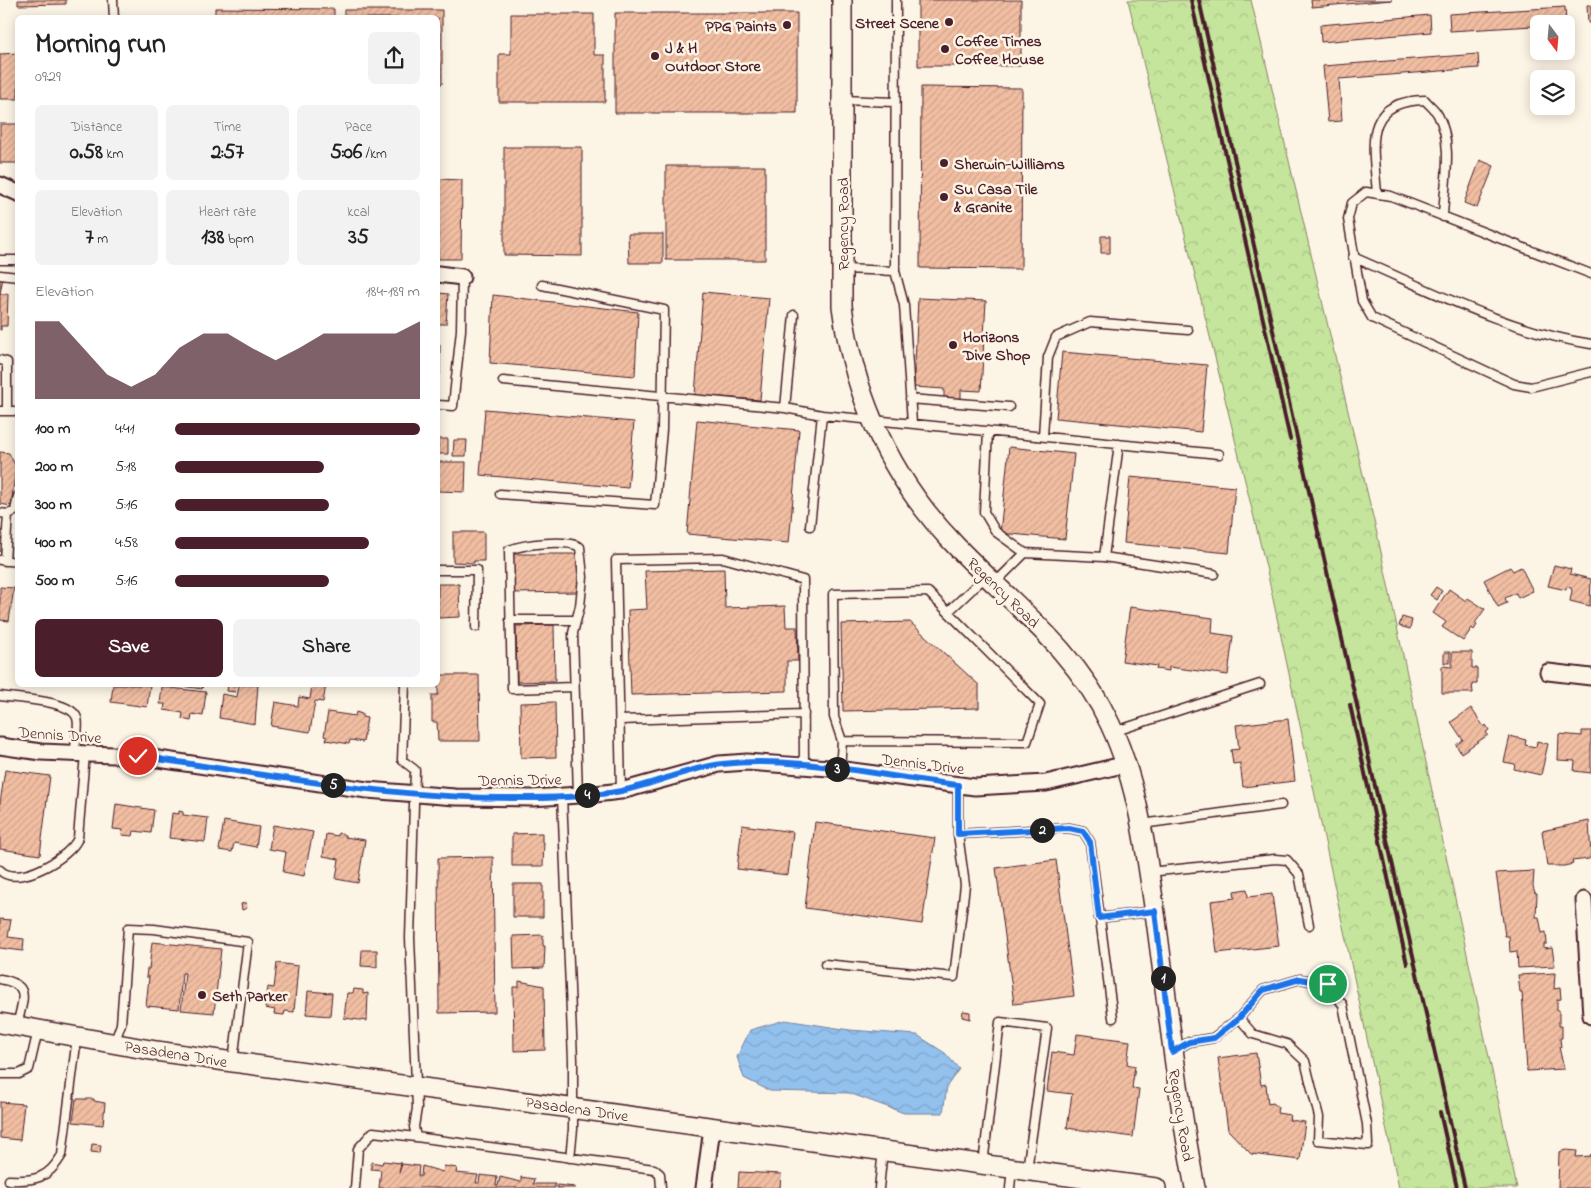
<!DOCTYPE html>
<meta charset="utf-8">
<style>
:root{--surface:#fff;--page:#f2f2f2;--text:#222;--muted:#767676;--accent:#4a1f2b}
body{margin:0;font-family:"Indie Flower",sans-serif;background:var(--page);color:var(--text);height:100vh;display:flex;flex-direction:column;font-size:19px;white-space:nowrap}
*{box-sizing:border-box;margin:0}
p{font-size:16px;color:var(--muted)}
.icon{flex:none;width:28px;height:28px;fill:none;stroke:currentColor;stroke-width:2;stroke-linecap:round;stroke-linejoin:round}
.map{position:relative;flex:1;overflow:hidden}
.drawer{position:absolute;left:15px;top:15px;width:425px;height:672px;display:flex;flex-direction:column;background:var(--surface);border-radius:8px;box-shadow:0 2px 12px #0003}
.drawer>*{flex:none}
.needle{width:32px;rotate:164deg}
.controls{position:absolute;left:1530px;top:15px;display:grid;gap:10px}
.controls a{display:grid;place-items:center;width:45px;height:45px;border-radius:8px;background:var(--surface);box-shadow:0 2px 12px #0003;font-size:25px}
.pin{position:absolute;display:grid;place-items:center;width:42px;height:42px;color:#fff;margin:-21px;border:2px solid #fff;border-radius:50%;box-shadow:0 1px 5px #0007}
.km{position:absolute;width:25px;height:25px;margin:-12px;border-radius:50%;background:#222;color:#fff;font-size:14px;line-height:25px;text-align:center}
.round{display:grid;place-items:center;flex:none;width:52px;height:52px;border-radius:8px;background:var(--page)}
.headline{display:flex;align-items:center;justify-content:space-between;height:85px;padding:0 20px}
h1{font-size:28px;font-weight:700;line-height:38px}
.stats{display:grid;grid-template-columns:repeat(3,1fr);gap:8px;height:85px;padding:5px 20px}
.stats div{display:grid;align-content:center;border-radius:8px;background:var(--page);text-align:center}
.stats b{font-size:21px;font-weight:700}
.stats small{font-size:14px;font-weight:400}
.stats p{font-size:14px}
.chart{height:140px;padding:10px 20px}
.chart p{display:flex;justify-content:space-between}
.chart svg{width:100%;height:90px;margin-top:5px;fill:var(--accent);opacity:.7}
.action{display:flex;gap:10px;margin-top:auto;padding:10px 20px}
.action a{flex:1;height:58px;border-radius:8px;background:var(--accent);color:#fff;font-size:20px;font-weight:700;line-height:58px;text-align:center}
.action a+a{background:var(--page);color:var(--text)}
ul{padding:0 20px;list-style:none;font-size:16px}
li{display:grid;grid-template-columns:80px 60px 1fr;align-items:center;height:38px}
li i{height:12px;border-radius:6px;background:var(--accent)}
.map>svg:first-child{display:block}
</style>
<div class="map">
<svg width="1591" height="1188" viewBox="0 0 1591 1188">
<defs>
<pattern id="forest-crowns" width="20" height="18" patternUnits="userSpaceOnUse" patternTransform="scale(1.25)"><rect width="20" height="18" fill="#c5e59d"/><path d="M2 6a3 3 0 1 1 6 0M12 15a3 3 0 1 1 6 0" fill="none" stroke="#abc487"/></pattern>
<pattern id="water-waves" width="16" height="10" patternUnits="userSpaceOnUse" patternTransform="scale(1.25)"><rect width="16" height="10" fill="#92c1ed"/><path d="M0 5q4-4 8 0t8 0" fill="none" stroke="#7fa5cb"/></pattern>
<pattern id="building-hatch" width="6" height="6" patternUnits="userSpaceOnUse" patternTransform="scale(1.25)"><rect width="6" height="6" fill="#f1bea2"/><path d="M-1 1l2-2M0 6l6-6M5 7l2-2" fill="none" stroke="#d0a38c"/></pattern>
</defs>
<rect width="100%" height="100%" fill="#fcf5e5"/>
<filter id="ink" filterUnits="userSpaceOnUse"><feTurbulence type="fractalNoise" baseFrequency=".02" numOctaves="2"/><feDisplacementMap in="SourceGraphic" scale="10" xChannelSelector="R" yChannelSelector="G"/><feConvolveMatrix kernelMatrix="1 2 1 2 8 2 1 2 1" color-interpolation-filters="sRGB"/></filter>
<g filter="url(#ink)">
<path fill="url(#forest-crowns)" stroke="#888264" d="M1128,0H1251L1378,538L1517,1188H1399L1267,571Z"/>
<path fill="url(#water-waves)" stroke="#75809f" d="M785,1020L850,1030L917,1035L945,1053L959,1069L947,1086L943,1113H904L849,1093L770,1091L744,1078L737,1057L750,1030Z"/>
<path fill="url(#building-hatch)" stroke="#4a1f2b" d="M18,0H66V4L18,5Z
M918,0H1021V66H918Z
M1311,0H1392L1312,7Z
M1587,5H1591V23H1588Z
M1565,7L1566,24L1450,31L1449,14Z
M215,8L334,9V18H215Z
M344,10H442V84H438V18H344Z
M615,13H797V113H615Z
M511,14H594V55H605V102H499V54H511Z
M1430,15L1431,32L1321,42L1320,25Z
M18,53V99H0V54Z
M1478,54L1479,68L1339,79L1342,121L1328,122L1323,66Z
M921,87L1022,88L1021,269L920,268Z
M0,124H18V163H0Z
M504,147H582V256L504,255Z
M1480,160L1494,166L1477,208L1464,203Z
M666,166H765V260H666Z
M438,179L462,180L461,259H438Z
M628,234H663V263H629Z
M1101,236H1110V253H1101Z
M0,277L3,278L0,294H8L7,326H1V330H0Z
M703,292L769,298L760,400L695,395Z
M438,293L448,294L446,324H438Z
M493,295L638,312L635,376L490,363Z
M918,298L986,301L981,391L961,390V399L944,398V389L914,387Z
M438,344H440V375H438Z
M1062,352L1207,365L1201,432L1056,418Z
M485,409L634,422L628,488L480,475Z
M697,420L799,430L789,543L687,534Z
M438,439H448V454H438Z
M454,440H467L466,456H453Z
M1009,447L1074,454L1065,539L1000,533Z
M0,452L9,453L16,467L11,506L0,504Z
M438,462H466L465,492L438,491Z
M1130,477L1235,487L1229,553L1124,543Z
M453,532H484V561H474V563L453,562Z
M513,554H577L578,592L513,593Z
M1554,565L1571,569L1570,574L1591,579L1590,606L1570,601L1572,591L1571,588L1567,587L1566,590L1548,586Z
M1510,567L1513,571L1521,567L1533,591L1518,598L1516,593L1505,598L1507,603L1498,607L1484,580Z
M724,569L725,608L785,606L786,627H797L798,661H787V691L631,695L628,610L647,609L645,571Z
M438,584H459L460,617L438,618Z
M0,587L14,588L9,621L0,620Z
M1436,587L1442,591L1437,600L1430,595Z
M1449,589L1466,601L1468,598L1485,609L1475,623L1477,625L1474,630L1472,628L1463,641L1442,627L1446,622L1433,613Z
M1130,607L1213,618L1212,633L1233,636L1228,675L1169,667V671L1156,669L1157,666L1122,661Z
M1402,617L1412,620L1410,629L1399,626Z
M910,622L979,685V708L843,711L841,624Z
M554,625L555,681L517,682L516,626Z
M1444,652H1450V663H1444Z
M1452,652H1472V668H1477V684H1472L1473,693H1442V666L1452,667Z
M438,675H479L480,741H438L437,722H432V695H438Z
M113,685H150L147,707L111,702Z
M174,685H203L202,689Z
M228,685L236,686L235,692L227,691Z
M239,685H258L255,724L219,718L222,694L237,697Z
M312,685H326L323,702L315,701L310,732L271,726L275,702L298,706L299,697L310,699Z
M162,687L206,692L203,716L192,714L191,721L182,719L183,713L164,710L165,704H160Z
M555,702L556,757L521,758L520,703Z
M1471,708L1484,727L1486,725L1489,730L1486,732L1488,735L1461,753L1456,745L1463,740L1451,722Z
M328,712L355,716L356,712L362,714V717L367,718L363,742L350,740L349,744L326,740L327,737L324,736Z
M1288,719L1295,781L1243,787L1240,763L1233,764L1231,750L1239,749L1236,725Z
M1582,731H1591V773L1574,771L1575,761L1558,760L1559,734L1582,736Z
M1510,736L1526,740L1525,745L1536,747L1537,741L1548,744L1541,775L1514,769L1515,764L1504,762Z
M5,770L50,776L40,855L0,849V803Z
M116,804L154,810L151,833L134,831L133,836L122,835L123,830L113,829Z
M179,811L183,812V815L208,818L205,842L169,838L172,813L179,814Z
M224,821L259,827L256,847L234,843L232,852L219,850Z
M1589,821L1591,856L1589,859L1572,861L1573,864L1564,866H1547L1542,831Z
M815,822L935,838L922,924L805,908Z
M273,825L313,832L304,876L283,872L286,852L269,849Z
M742,825L793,832L788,875L737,869Z
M338,833L345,835V837L365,840L358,883L336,879L339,859L323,856L326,834L338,836Z
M542,833V842H544L543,866H512V834Z
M493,857L495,1012L439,1013L438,858Z
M1056,860L1074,996L1014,1004L996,868Z
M1534,871L1533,886L1535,893H1537L1536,917H1539L1542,933L1546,932L1547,944H1544V949L1552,948L1555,966L1518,968L1517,951L1510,952L1509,936H1505L1496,873Z
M513,884H543V917H513Z
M1247,889L1248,897L1272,894L1279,946L1217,953L1211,901L1235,898L1234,891Z
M246,903L247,908L242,910L241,904Z
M0,919L11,920L8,937L24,939L23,951L0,948Z
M543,935V946H545L544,968L514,969L513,936Z
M152,942L221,949L214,1013L181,1010L185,973H182L179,1009L146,1006L149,977H146L147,969H149Z
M362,950H377V967L361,966Z
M277,963L298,966L294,1012L285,1011L284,1015L274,1014L275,1010L265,1008L268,987L274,988Z
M1555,973L1554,989L1560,988L1561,999L1557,1000V1010H1559V1026H1562V1038H1560L1561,1047H1559L1564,1069L1527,1071L1522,992H1520L1518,975Z
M519,981L544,986L545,1050L514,1051L513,987H519Z
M354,989L363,990V994L368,993L367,1021L344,1018L347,993H353Z
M308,991L332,993L330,1016L306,1014Z
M963,1011L970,1012V1019L962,1017Z
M1077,1034L1130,1041L1127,1064L1135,1066L1132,1088L1139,1089L1133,1137L1067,1128L1072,1094L1047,1091L1052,1052L1074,1055Z
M1256,1053L1261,1085L1266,1084L1268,1104L1273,1103L1278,1107L1277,1113L1290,1115L1289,1120L1305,1122L1300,1160L1251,1154L1228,1130L1218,1058Z
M76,1099H94V1101L105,1103L103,1125L73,1122Z
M0,1102L24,1104L20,1140L0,1138Z
M92,1144L101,1145L100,1153L91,1152Z
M1566,1150L1577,1151L1576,1157L1591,1156V1154V1188H1558L1559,1152Z
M383,1161L401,1163L399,1173L402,1164L419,1166L418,1176H421L422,1166L443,1172L444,1166L457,1168L456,1173L478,1175L476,1183H479L480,1175L497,1177L496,1186H498L500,1177L521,1182V1177L534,1179L533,1184H555V1188H379L381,1170L371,1169V1162L382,1164Z
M739,1172L781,1174L780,1188H738Z
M557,1185L575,1187V1188H557Z"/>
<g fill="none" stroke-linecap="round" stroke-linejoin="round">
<g stroke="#4a1f2b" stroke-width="11">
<path id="service" d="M113,0L114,18
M896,0L895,271L904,305L912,423
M842,100L894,102
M1377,194C1374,148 1360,101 1425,100C1429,105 1435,109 1438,115C1454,144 1444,185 1443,217
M1353,257C1430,290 1507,331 1591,344
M0,260H18
M842,269L895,271
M1591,274L1391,196L1366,192L1352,203L1348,219L1362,301L1372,318L1514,384L1531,387L1591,372
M0,275L18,277
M0,360L7,362V411
M503,381L785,408L822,415L1219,454
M910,399L1009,407
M438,405L453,406L461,330L462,277
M785,408L794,315
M0,411H18
M988,431L984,512L996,532L1025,553
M1043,436L1048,357L1056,337L1090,322L1188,330
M500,494L655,505L662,430L664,310L542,285
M0,513L8,514L5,561
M8,514L15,511L18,496
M810,526L822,415
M1104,557L1214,574
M0,560L18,562
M438,570H477L476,627
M995,583L1025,553L1104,557L1119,444
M949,611L986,576
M510,620H576
M405,685L402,760L415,770L410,938L417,1108L414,1127L416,1137L654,1169L660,1174L661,1188
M574,687L512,689L509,550C524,544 566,539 580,547L583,577L580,606L573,633L578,795
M0,696C17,699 71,700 77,718C80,727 75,744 74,754
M620,720L804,714
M1113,732L1260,684
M840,770L842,741L1027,742L1040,704L928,592L833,594L834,717L842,741
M621,791L616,560L723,558L803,580L804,766
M562,796L573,1060V1129L570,1158
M1142,824L1281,805
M958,834L1069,828L1083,831L1090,842L1113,1018
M0,870C17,889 71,857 78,838L85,754
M1149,872L1275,859L1287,860L1299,874L1309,925
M1099,918L1155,911
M825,964L954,977L965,885L958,834V785
M0,979C33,985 22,1000 17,1026
M114,1044L121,1024L128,928L154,929L248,942L233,1061
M1174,1051L1189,1042L1213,1038L1239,1018L1263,990L1300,979L1328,984L1343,1005L1367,1124L1368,1145L1318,1140L1319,1117L1305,1061L1287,1044L1253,1034L1239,1018
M0,1074H19L29,1069L38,1030
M983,1164L1000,1022L1047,1028L1027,1170
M9,1180C35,1181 48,1179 62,1155L77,1037
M355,1188L358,1149L373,1132L416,1137
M879,1188L883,1150
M1010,1188L1012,1168"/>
</g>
<g stroke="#4a1f2b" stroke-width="19">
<path id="minor" d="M0,185L18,193
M438,274L462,277
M1548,672L1591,677
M0,746L41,752L138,756L367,790L455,797L532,798L595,794L621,791L719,764L747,762L829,768L975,787L1046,783L1127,764
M1584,900L1591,1016
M704,1188L712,1128"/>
</g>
<g stroke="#4a1f2b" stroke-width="22">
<path id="tertiary" d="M842,0V306C854,398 891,479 956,546C1011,603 1076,650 1110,724C1139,786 1146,852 1156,920C1168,1009 1178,1099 1195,1188
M0,1023L156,1051L233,1062L1156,1188"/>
</g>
<use href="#service" stroke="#fcf5e5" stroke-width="8"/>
<use href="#minor" stroke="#fcf5e5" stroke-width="15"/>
<use href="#tertiary" stroke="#fcf5e5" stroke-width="19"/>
<path stroke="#4a1f2b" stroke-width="4" d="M1191,0L1290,439
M1199,0L1465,1188
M1350,705L1407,964
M1440,1112L1457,1188"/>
</g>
</g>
<g fill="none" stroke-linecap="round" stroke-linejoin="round" filter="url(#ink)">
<g stroke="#fff" stroke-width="10">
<path id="route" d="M138,756C268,775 398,800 530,798C560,798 593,796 621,791C655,784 688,768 722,764C796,755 883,777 958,785V834L1069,828L1083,831L1090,842L1099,918L1155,911L1172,1052L1189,1042L1214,1038L1239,1018L1263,990L1300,979L1328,984"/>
</g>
<use href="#route" stroke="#1a73e8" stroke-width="6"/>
</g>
<g fill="#4a1f2b" stroke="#fcf5e5" stroke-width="2">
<circle cx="949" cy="22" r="5"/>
<circle cx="787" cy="25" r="5"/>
<circle cx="945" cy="49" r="5"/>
<circle cx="655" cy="56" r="5"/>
<circle cx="944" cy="163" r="5"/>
<circle cx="944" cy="197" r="5"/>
<circle cx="953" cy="345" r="5"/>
<circle cx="202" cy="995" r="5"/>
</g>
<g text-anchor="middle" stroke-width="5" stroke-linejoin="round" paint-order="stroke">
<g font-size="16" font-weight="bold" fill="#4a1f2b" stroke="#fcf5e5" text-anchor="start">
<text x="939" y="28" text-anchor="end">Street Scene</text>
<text x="777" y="31" text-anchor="end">PPG Paints</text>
<text x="955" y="46">Coffee Times<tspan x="955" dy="18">Coffee House</tspan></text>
<text x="665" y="53">J &amp; H<tspan x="665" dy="18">Outdoor Store</tspan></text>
<text x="954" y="169">Sherwin-Williams</text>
<text x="954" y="194">Su Casa Tile<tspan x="954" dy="18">&amp; Granite</tspan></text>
<text x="963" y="342">Horizons<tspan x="963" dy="18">Dive Shop</tspan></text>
<text x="212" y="1001">Seth Parker</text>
</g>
<g font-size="16" fill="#4a1f2b" stroke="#fcf5e5">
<text transform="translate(842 224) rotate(-90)" y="6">Regency Road</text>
<text transform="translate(1004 592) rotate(44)" y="6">Regency Road</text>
<text transform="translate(60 734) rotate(4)" y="6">Dennis Drive</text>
<text transform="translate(923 763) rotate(7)" y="6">Dennis Drive</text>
<text transform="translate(520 779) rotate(-1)" y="6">Dennis Drive</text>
<text transform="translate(176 1053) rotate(9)" y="6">Pasadena Drive</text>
<text transform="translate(577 1108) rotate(8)" y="6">Pasadena Drive</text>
<text transform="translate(1182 1115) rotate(81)" y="6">Regency Road</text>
</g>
</g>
</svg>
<div class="controls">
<a><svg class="needle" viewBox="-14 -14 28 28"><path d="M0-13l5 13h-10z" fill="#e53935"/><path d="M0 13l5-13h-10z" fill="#767676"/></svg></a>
<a><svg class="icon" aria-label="layers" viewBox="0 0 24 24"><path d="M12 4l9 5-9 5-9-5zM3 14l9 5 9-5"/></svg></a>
</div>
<div class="pin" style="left:1328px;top:984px;background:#1e9e55"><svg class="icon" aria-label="arrive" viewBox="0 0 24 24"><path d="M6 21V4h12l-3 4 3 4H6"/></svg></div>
<div class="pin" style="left:138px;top:756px;background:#d93025"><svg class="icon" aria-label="check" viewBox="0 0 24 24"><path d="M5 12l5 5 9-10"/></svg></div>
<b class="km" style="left:1163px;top:978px">1</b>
<b class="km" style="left:1042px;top:830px">2</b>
<b class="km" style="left:837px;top:769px">3</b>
<b class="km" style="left:587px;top:795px">4</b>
<b class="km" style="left:333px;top:785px">5</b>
<section class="drawer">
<div class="headline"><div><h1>Morning run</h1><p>09:29</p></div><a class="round"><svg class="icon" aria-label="share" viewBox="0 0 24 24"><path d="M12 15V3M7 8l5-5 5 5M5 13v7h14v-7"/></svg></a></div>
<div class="stats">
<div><p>Distance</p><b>0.58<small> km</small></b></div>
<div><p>Time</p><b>2:57</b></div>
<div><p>Pace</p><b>5:06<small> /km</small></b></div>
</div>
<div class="stats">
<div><p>Elevation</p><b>7<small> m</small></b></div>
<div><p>Heart rate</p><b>138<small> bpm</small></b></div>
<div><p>kcal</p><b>35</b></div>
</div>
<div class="chart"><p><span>Elevation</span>184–189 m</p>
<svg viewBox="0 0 160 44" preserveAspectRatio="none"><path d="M0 44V6L10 6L20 19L30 32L40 38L50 32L60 19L70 12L80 12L90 19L100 25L110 19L120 12L130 12L140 12L150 12L160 6V44z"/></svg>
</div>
<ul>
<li><b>100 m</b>4:41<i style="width:100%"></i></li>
<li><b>200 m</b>5:18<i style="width:61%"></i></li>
<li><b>300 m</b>5:16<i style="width:63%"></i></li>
<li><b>400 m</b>4:58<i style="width:79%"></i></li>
<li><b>500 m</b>5:16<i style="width:63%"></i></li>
</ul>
<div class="action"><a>Save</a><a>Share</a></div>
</section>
</div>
